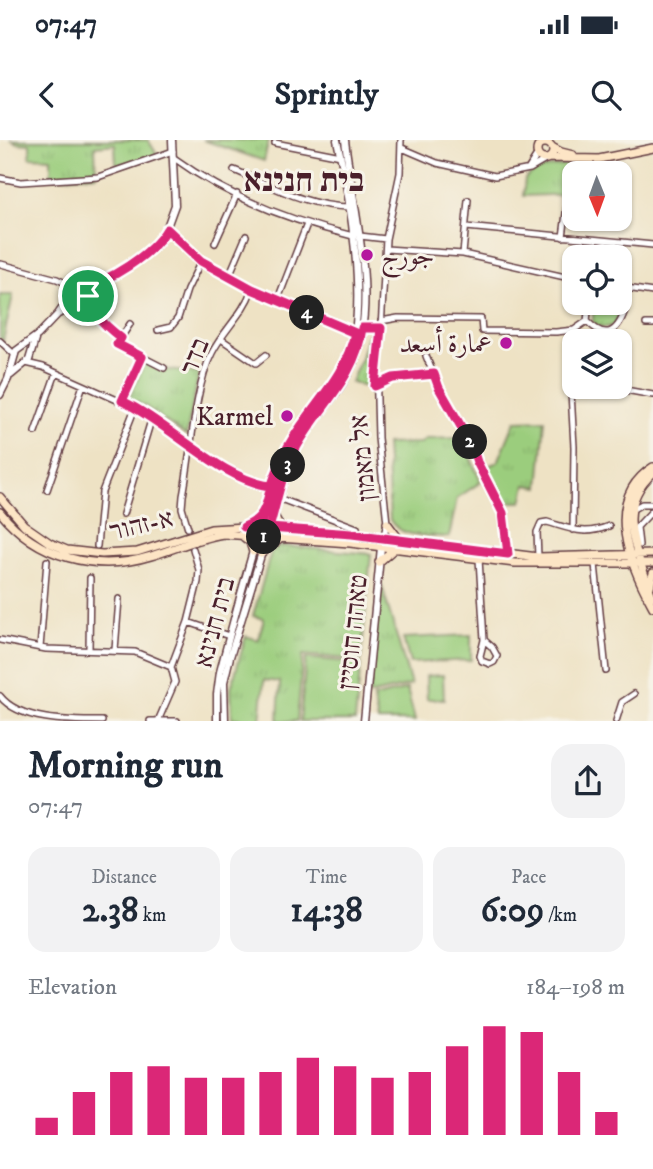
<!DOCTYPE html>
<meta charset="utf-8">
<style>
:root{--surface:#fff;--page:#f2f2f3;--text:#1f2937;--muted:#747a83;--accent:#db2777}
body{margin:0;font-family:"IM FELL DW Pica",Amiri,"Frank Ruhl Libre",serif;background:var(--page);color:var(--text);height:100vh;display:flex;flex-direction:column;font-size:26px;white-space:nowrap}
*{box-sizing:border-box;margin:0}
p{font-size:23px;color:var(--muted)}
.icon{flex:none;width:38px;height:38px;fill:none;stroke:currentColor;stroke-width:2;stroke-linecap:round;stroke-linejoin:round}
.map{position:relative;height:581px;overflow:hidden}
.side{display:flex;flex-direction:column;background:var(--surface);flex:1}
.side>*{flex:none}
.needle{width:46px;rotate:179deg}
.controls{position:absolute;left:562px;top:21px;display:grid;gap:14px}
.controls a{display:grid;place-items:center;width:70px;height:70px;border-radius:14px;background:var(--surface);box-shadow:0 2px 5px #0004;font-size:35px}
.pin{position:absolute;display:grid;place-items:center;width:60px;height:60px;color:#fff;margin:-30px;border:4px solid #fff;border-radius:50%;box-shadow:0 2px 7px #0007}
.km{position:absolute;width:35px;height:35px;margin:-18px;border-radius:50%;background:#222;color:#fff;font-size:19px;line-height:35px;text-align:center}
.round{display:grid;place-items:center;flex:none;width:74px;height:74px;border-radius:21px;background:var(--page)}
.headline{display:flex;align-items:center;justify-content:space-between;height:119px;padding:0 28px}
h1{font-size:38px;font-weight:700;line-height:52px}
.figures{display:grid;grid-template-columns:repeat(3,1fr);gap:10px;height:119px;padding:7px 28px}
.figures div{display:grid;align-content:center;border-radius:18px;background:var(--page);text-align:center}
.figures b{font-size:35px;font-weight:700}
.figures small{font-size:19px;font-weight:400}
.figures p{font-size:19px}
.chart{height:196px;padding:14px 28px}
.chart p{display:flex;justify-content:space-between}
.chart svg{width:100%;height:126px;margin-top:7px;stroke:var(--accent);stroke-width:6}
.status{display:flex;justify-content:space-between;align-items:center;height:49px;padding:0 35px;background:var(--surface);direction:ltr}
.status svg{height:19px;fill:currentColor}
header{display:flex;justify-content:space-between;align-items:center;height:91px;padding:0 28px;background:var(--surface);font-size:32px;font-weight:700}
.map>svg:first-child{display:block}
</style>
<div class="status"><b>07:47</b><svg viewBox="0 0 49 12"><path d="M0 12V9h3v3zM5 12V6h3v6zM10 12V3h3v9zM15 12V0h3v12zM26 1h20v11H26zM47 4h2v5h-2z"/></svg></div>
<header><svg class="icon" aria-label="back" viewBox="0 0 24 24"><path d="M15 5l-7 7 7 7"/></svg>Sprintly<svg class="icon" aria-label="search" viewBox="0 0 24 24"><circle cx="10" cy="10" r="6"/><path d="M15 15l6 6"/></svg></header>
<div class="map">
<svg width="653" height="581" viewBox="0 0 653 581">
<defs>
<pattern id="grass-tufts" width="24" height="20" patternUnits="userSpaceOnUse" patternTransform="scale(1.75)"><rect width="24" height="20" fill="#9bcd7d"/><path d="M3 7l-1-3M5 7V3M7 7l1-3M15 17l-1-3M17 17v-4M19 17l1-3" fill="none" stroke="#87b06c"/></pattern>
</defs>
<rect width="100%" height="100%" fill="#f7f3e8"/>
<filter id="ink" filterUnits="userSpaceOnUse"><feTurbulence type="fractalNoise" baseFrequency=".0143" numOctaves="2"/><feDisplacementMap in="SourceGraphic" scale="14" xChannelSelector="R" yChannelSelector="G"/><feConvolveMatrix kernelMatrix="1 2 1 2 8 2 1 2 1" color-interpolation-filters="sRGB"/></filter>
<filter id="wash" filterUnits="userSpaceOnUse"><feTurbulence type="fractalNoise" baseFrequency=".00686" numOctaves="4" result="noise"/><feDisplacementMap in="SourceGraphic" scale="28" xChannelSelector="R" yChannelSelector="G"/><feGaussianBlur stdDeviation="1.57" result="paint"/><feColorMatrix in="noise" values="0 0 0 0 0 0 0 0 0 0 0 0 0 0 0 0 0 1.4 0 .05"/><feComposite in="paint" operator="in"/></filter>
<g filter="url(#wash)">
<rect width="100%" height="100%" fill="#eee2c4"/>
<path fill="url(#grass-tufts)" stroke="#727654" stroke-width="2" d="M12,0H148L158,16L116,25L115,4L95,6L96,35L51,38V18L30,17V4L17,3Z
M203,0H269L264,21Z
M587,24V33H574V54L523,56L525,39C542,23 565,25 587,24Z
M620,152L623,153L620,172L614,185C606,188 599,189 593,182V163H620Z
M0,155H13L3,201L0,198Z
M377,193L369,247L351,242L361,218L367,196Z
M145,221C168,233 175,230 199,233L186,296L145,266L129,258Z
M545,280L539,347L526,345L522,362H504L485,327L498,322L515,281Z
M462,298L481,342L457,358L449,397C429,395 401,399 390,380L386,304L421,303L425,299Z
M284,406L371,414L361,520L303,515L297,581H278L280,542L264,540L260,581L232,578L231,548L246,496L258,500L264,479L253,476L271,412L278,407Z
M381,443L411,545L369,555Z"/>
<path fill="#9bcd7d" stroke="#727654" stroke-width="2" d="M471,495V520L410,523L403,498Z
M306,518L361,523L355,581H300Z
M443,535L444,559H427L426,536Z
M407,549L415,581H378L373,558Z"/>
</g>
<g filter="url(#ink)">
<g fill="none" stroke-linecap="round" stroke-linejoin="round">
<g stroke="#633c42" stroke-width="8">
<path id="minor" d="M275,3L341,16
M402,8L437,23L495,36L530,29L547,19
M174,18C226,56 290,81 353,96
M529,28L538,14
M234,30C272,46 308,67 350,67
M0,38L21,42L98,37L173,11
M466,87L653,105
M167,89L201,121L252,149L355,193
M360,96L386,99
M563,97L568,58
M215,103L237,54
M386,109L463,114L574,139
M463,114L468,60
M603,117L604,101
M1,124L57,139L78,149
M229,136L246,96
M620,147L653,152
M278,159L307,84
M87,160L95,173L121,198
M381,181L398,178L481,179L482,191L556,192L574,190L587,181L589,163
M587,181C607,202 619,191 626,167
M130,184L117,204L164,228
M646,184H653
M362,188L381,189
M158,190L171,187L178,178L187,150L201,121
M221,199L256,223L266,215
M0,201L15,215
M426,216L439,248L464,290L477,322L503,373L508,414
M26,223L43,227L135,268L209,319L256,344L271,346
M375,246L393,238L434,235
M609,247L653,255
M122,261L142,217
M35,292L56,233
M47,350L83,245
M278,358L357,388
M633,369L642,364H653
M123,374L152,277
M188,388L182,368L183,356C191,316 194,248 212,213C224,189 243,175 252,149
M573,390L574,307L571,252L596,247
M639,405L637,387L653,370
M97,406L102,352L135,268
M381,407L387,383L378,298L376,221L381,189L386,99L400,33L401,0
M538,417L537,392L541,383L547,382C572,389 584,396 609,386
M479,419L484,500L480,516L482,521L490,524L494,522L497,516L492,507L484,500
M595,424L606,531
M188,482L229,496
M0,500L46,509L135,512L171,527
M40,508L47,421
M89,510L90,438
M115,510L119,459
M0,556C19,581 69,581 102,581
M150,581H177
M158,581L175,542L171,527L188,482L198,442L199,430L193,409
M616,581L622,562L634,554"/>
</g>
<g stroke="#633c42" stroke-width="9">
<path id="tertiary" d="M58,174L85,163L101,144L155,106L164,95L175,65L172,0
M11,235L29,220L35,200
M0,255L8,239L16,211L38,195L58,174L75,150L100,143
M217,581V554L220,532C231,489 243,446 255,404C263,376 270,349 281,323C296,285 329,257 347,220C370,172 349,53 337,0
M225,581L224,542L230,517L291,317C307,283 339,258 353,223C380,161 352,65 345,0
M364,581L381,407"/>
</g>
<g stroke="#633c42" stroke-width="10">
<path id="secondary" d="M537 11a8 8 0 1 1 16 0a8 8 0 1 1-16 0Z
M552,7L561,12L573,15
M549,18L599,19L653,8
M653,327C601,360 631,427 653,467
M0,357L24,385L50,403L67,410L102,414L137,412L211,389L244,387L351,394L538,417L653,414
M0,372C37,418 96,433 151,416C175,409 198,398 223,394L350,403L515,423H653
M273,374L282,390
M387,383L399,399
M247,386L263,374
M241,395L250,402L253,412
M261,414L280,399
M379,422L394,409
M650,447L653,433
M652,457C640,415 611,370 653,333"/>
</g>
<use href="#minor" stroke="#fff" stroke-width="5"/>
<use href="#tertiary" stroke="#fff" stroke-width="6"/>
<use href="#secondary" stroke="#fde5c5" stroke-width="7"/>
</g>
</g>
<g fill="none" stroke-linecap="round" stroke-linejoin="round" filter="url(#ink)">
<g stroke="#fff" stroke-width="14">
<path id="route" d="M88,156C89,172 108,188 121,198L117,204L142,217L122,261C168,282 222,341 271,346C267,363 262,380 257,396L266,397L269,388L352,394L508,414L503,373L477,322L471,304L439,248L434,234L393,238L375,246L381,188H362C356,237 320,265 297,306C282,330 277,361 269,388L244,387C268,377 266,361 274,339C279,326 284,312 292,300C314,264 346,236 355,193L252,149L201,121L167,89C152,115 109,141 80,149L85,151L88,156"/>
</g>
<use href="#route" stroke="#db2777" stroke-width="9"/>
</g>
<g fill="#b5179e" stroke="#f7f3e8" stroke-width="2.5">
<circle cx="367" cy="115" r="7"/>
<circle cx="506" cy="203" r="7"/>
<circle cx="287" cy="276" r="7"/>
</g>
<g text-anchor="middle" stroke-width="6" stroke-linejoin="round" paint-order="stroke">
<g font-size="26" fill="#4a1f2b" stroke="#f7f3e8" text-anchor="end">
<text x="381" y="124" text-anchor="start">جورج</text>
<text x="492" y="212">عمارة أسعد</text>
<text x="273" y="285">Karmel</text>
</g>
<g font-size="26" fill="#4a1f2b" stroke="#f7f3e8">
<text transform="translate(194 216) rotate(-68)" y="9">בדר</text>
<text transform="translate(362 318) rotate(-96)" y="9">אל מאמון</text>
<text transform="translate(141 384) rotate(-13)" y="9">א-זהור</text>
<text transform="translate(214 482) rotate(-75)" y="9">בית חנינא</text>
<text transform="translate(352 492) rotate(-84)" y="9">טאהה חוסיין</text>
</g>
<g font-size="33" font-weight="bold" fill="#4a1f2b" stroke="#f7f3e8">
<text x="304" y="51">בית חנינא</text>
</g>
</g>
</svg>
<div class="controls">
<a><svg class="needle" viewBox="-14 -14 28 28"><path d="M0-13l5 13h-10z" fill="#e53935"/><path d="M0 13l5-13h-10z" fill="#747a83"/></svg></a>
<a><svg class="icon" aria-label="locate" viewBox="0 0 24 24"><circle cx="12" cy="12" r="6"/><path d="M12 2v4M12 18v4M2 12h4M18 12h4"/></svg></a>
<a><svg class="icon" aria-label="layers" viewBox="0 0 24 24"><path d="M12 4l9 5-9 5-9-5zM3 14l9 5 9-5"/></svg></a>
</div>
<div class="pin" style="left:88px;top:156px;background:#1e9e55"><svg class="icon" aria-label="arrive" viewBox="0 0 24 24"><path d="M6 21V4h12l-3 4 3 4H6"/></svg></div>
<b class="km" style="left:264px;top:397px">1</b>
<b class="km" style="left:470px;top:302px">2</b>
<b class="km" style="left:288px;top:325px">3</b>
<b class="km" style="left:307px;top:173px">4</b>
</div>
<section class="side">
<div class="headline"><div><h1>Morning run</h1><p>07:47</p></div><a class="round"><svg class="icon" aria-label="share" viewBox="0 0 24 24"><path d="M12 15V3M7 8l5-5 5 5M5 13v7h14v-7"/></svg></a></div>
<div class="figures">
<div><p>Distance</p><b>2.38<small> km</small></b></div>
<div><p>Time</p><b>14:38</b></div>
<div><p>Pace</p><b>6:09<small> /km</small></b></div>
</div>
<div class="chart"><p><span>Elevation</span>184–198 m</p>
<svg viewBox="0 0 160 44" preserveAspectRatio="none"><path d="M5 44V38M15 44V29M25 44V22M35 44V20M45 44V24M55 44V24M65 44V22M75 44V17M85 44V20M95 44V24M105 44V22M115 44V13M125 44V6M135 44V8M145 44V22M155 44V36"/></svg>
</div>
</section>
